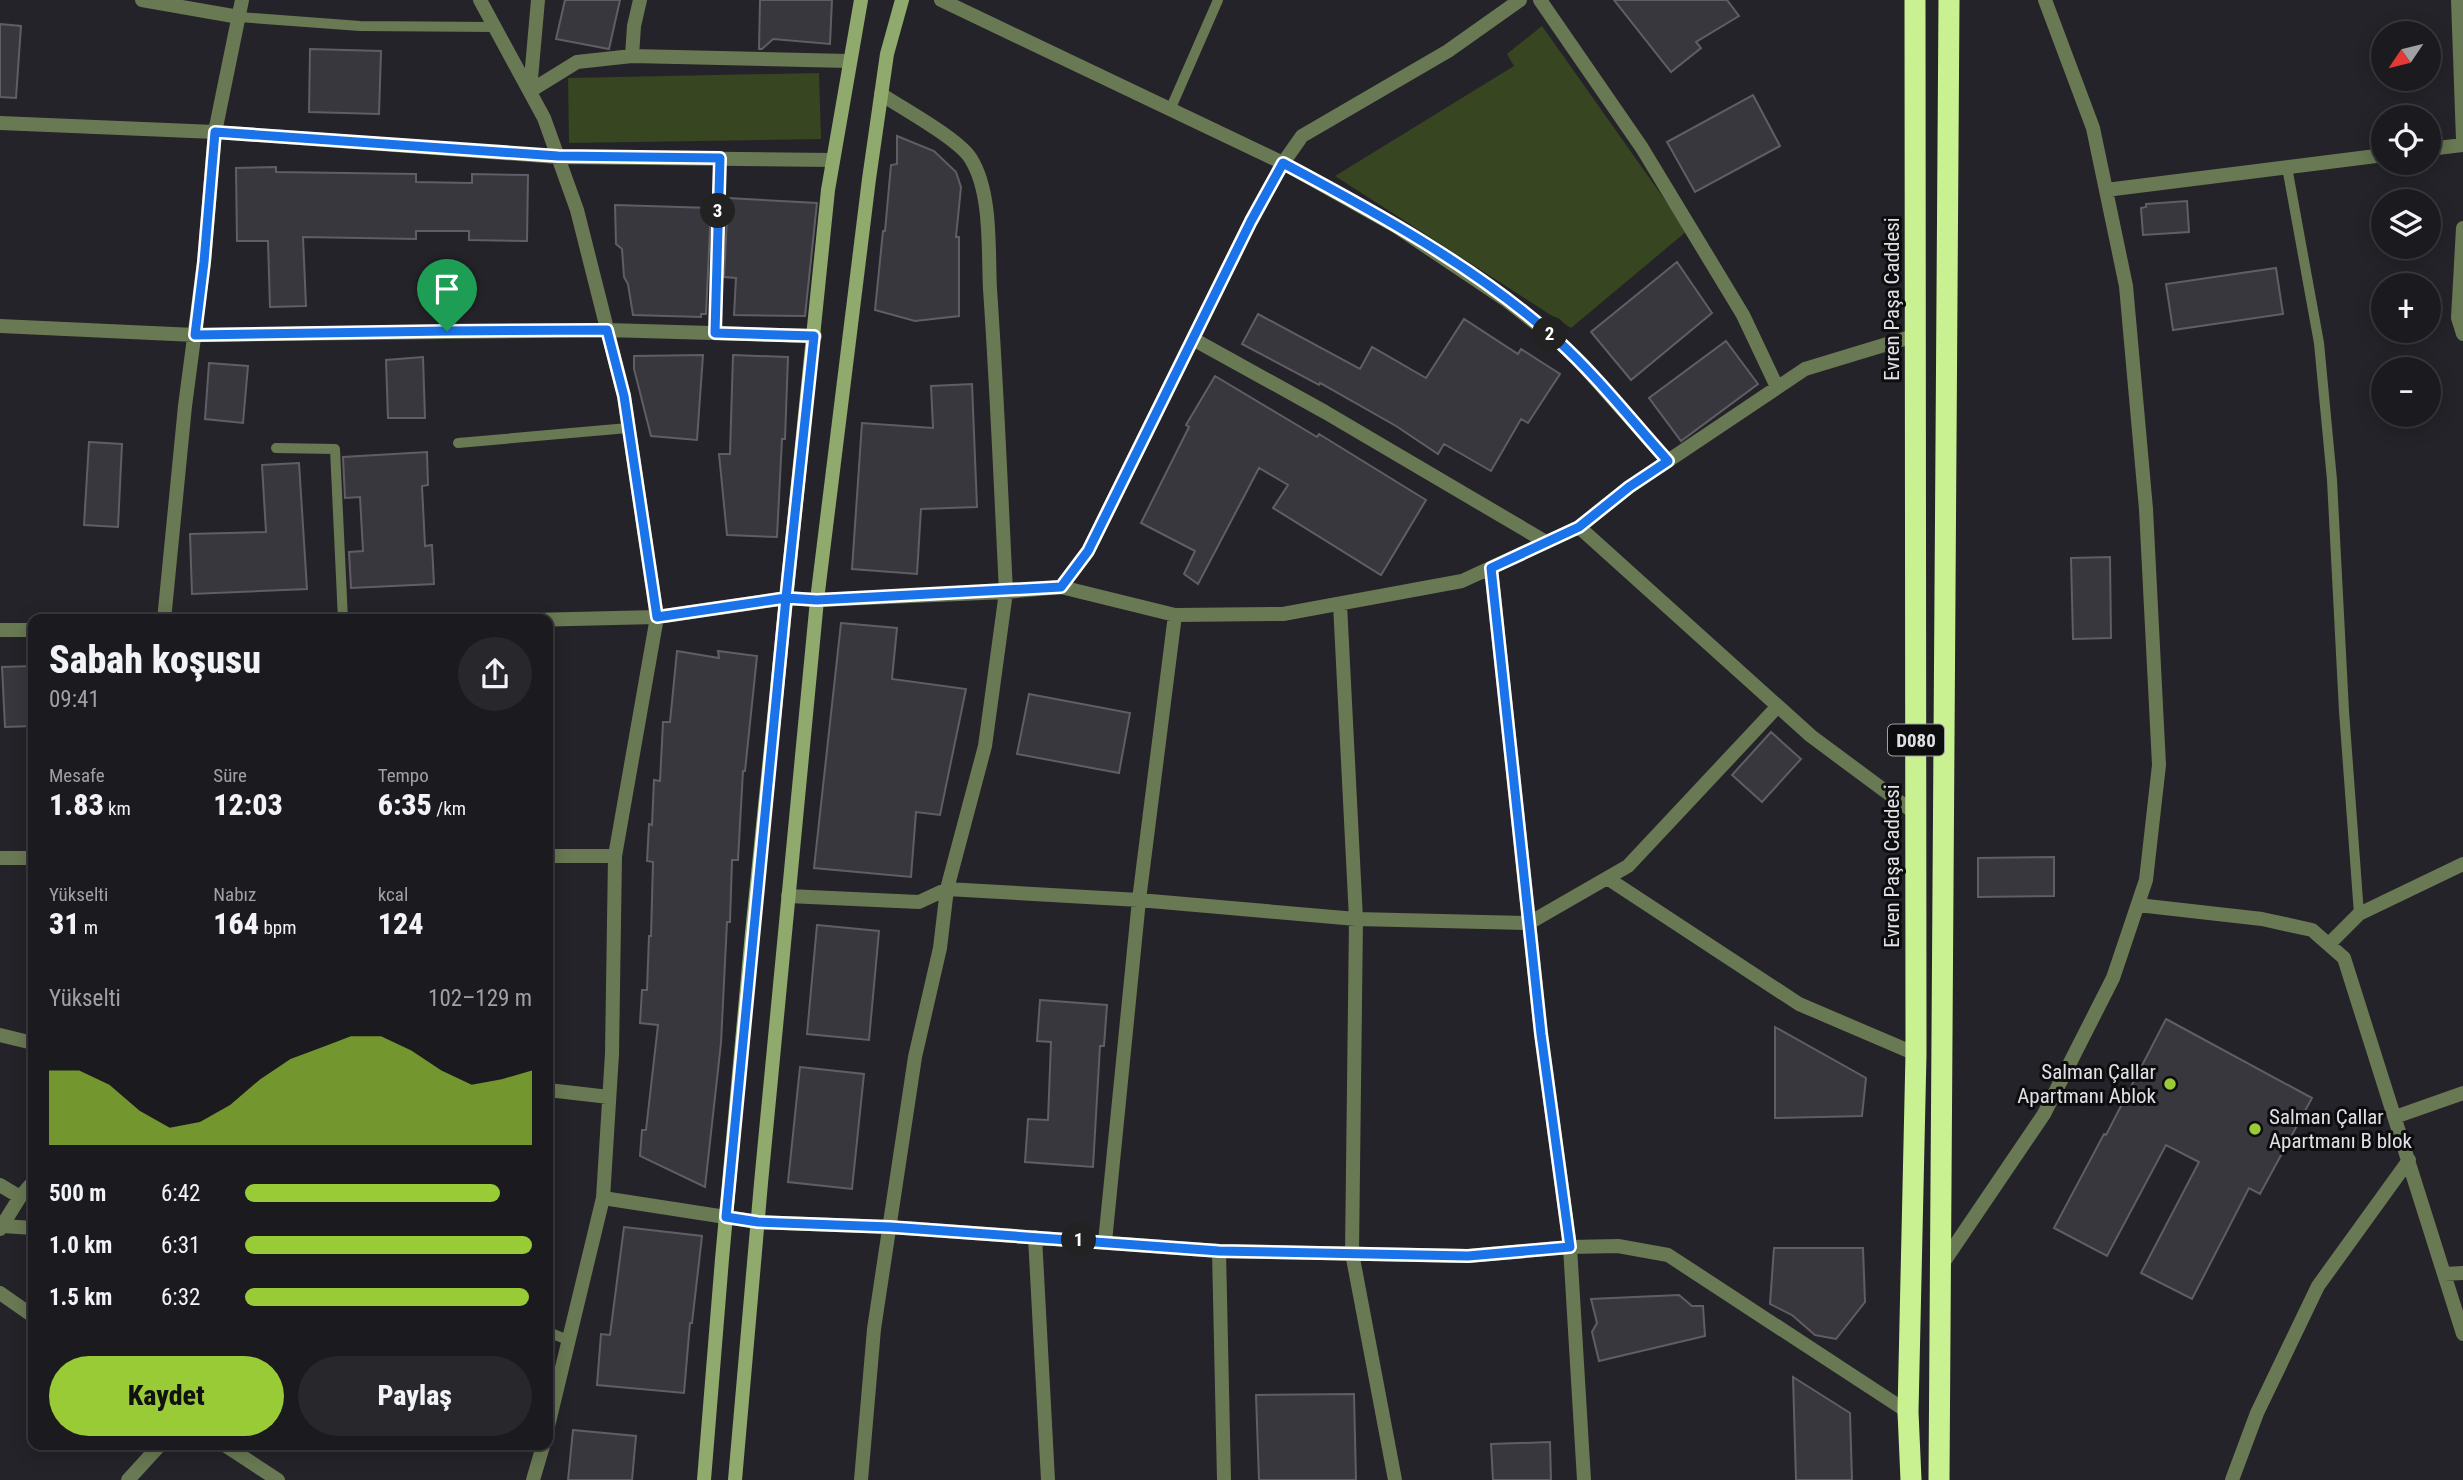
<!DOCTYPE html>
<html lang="tr">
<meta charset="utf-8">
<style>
:root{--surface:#1b1a1f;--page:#28272c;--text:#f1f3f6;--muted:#a0a1a4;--line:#39383d;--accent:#99cb36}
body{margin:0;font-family:"Roboto Condensed",sans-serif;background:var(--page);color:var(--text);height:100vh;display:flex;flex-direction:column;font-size:26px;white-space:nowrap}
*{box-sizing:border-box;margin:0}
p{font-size:23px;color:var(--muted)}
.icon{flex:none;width:38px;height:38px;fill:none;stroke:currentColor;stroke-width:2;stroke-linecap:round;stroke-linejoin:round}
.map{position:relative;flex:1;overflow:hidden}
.panel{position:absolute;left:28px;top:614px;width:525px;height:836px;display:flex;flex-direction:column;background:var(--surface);border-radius:14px;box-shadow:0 4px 18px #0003,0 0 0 2px var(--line)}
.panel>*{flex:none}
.needle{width:46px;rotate:235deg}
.controls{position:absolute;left:2371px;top:21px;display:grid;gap:14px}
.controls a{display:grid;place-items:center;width:70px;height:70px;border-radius:50%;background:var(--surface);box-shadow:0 4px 18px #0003,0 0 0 2px var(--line);font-size:35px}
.pin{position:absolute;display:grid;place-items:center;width:60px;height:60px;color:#fff;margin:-72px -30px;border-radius:50% 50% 50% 0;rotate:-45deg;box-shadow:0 0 7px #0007}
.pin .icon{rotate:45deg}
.km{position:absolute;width:35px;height:35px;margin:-18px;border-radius:50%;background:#222;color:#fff;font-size:19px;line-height:35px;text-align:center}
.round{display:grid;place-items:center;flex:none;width:74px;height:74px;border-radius:37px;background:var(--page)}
.head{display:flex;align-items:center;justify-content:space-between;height:119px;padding:0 21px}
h1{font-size:38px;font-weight:800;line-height:52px}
.figures{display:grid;grid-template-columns:repeat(3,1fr);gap:10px;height:119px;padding:7px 21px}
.figures div{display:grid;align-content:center}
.figures b{font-size:30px;font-weight:800}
.figures small{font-size:19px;font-weight:400}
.figures p{font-size:19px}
.chart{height:196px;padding:14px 21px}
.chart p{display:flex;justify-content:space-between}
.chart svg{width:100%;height:126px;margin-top:7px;fill:var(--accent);opacity:.7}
.action{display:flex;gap:14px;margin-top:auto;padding:14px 21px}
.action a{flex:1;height:80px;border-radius:42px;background:var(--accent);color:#111;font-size:28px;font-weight:800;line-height:80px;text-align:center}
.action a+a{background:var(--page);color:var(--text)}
ul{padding:0 21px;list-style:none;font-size:23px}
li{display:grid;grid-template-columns:112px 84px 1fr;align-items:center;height:52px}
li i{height:18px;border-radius:9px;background:var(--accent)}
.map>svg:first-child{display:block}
</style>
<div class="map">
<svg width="2463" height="1480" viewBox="0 0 2463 1480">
<rect width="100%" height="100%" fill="#242329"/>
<path fill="#374521" d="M1542,26L1687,231L1571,328L1335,176L1514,66L1507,54Z
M819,73L821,139L569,143L568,78Z"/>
<path fill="#39373e" stroke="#605e65" stroke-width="2" d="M565,0H620L609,49L556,39Z
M760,0H832L830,44L773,39L762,49H759Z
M1614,0H1727L1739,16L1696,42L1701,48L1671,72Z
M0,24L21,26L16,98L0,97Z
M310,49L381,51L379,114L309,112Z
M1753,95L1780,146L1695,192L1667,142Z
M897,136L934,151L956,172L961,187L956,237H959V316L915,321L875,310L883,231H885L891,165L897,164Z
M276,167V172L416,174V182L472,183V174L528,175L527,241L469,240V231H416V239L303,237L306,306L270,307L268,241H237L236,168Z
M728,198L817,203L805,316L734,315L736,278L724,277Z
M2187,201L2189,232L2143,235L2141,208L2146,207V204Z
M615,205L711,208L706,314H701V317L633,315L628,284L624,277L622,249L616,244Z
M1677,262L1712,313L1631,380L1591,332Z
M2276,268L2283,314L2173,330L2166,284Z
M1258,314L1360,369L1372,347L1426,378L1464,319L1518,354L1521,349L1560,374L1528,423L1521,419L1491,471L1444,444L1438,454L1396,426L1320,383L1319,385L1242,344Z
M1726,341L1758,384L1681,441L1649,398Z
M703,355L697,440L651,436L634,369V356Z
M733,355L788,357L785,439H782L777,537L727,535L719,454H730Z
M423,357L425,418H388L386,360Z
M209,363L248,366L243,423L205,419Z
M1215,376L1317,437L1319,434L1426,500L1381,575L1273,508L1288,485L1259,468L1198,584L1184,574L1195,551L1141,523L1189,427L1186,425Z
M972,384L977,507L921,509L917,574L852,569L862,423L933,428L931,386Z
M89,442L122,444L118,527L84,525Z
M427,452L428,485L422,486L425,546L432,545L434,584L351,588L349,552L363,551L360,497L345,498L343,457Z
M299,463L307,589L192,594L190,534L266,532L262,465Z
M2110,557L2111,638L2073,639L2071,558Z
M841,623L897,628L892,679L966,689L940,815L916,812L911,877L814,868Z
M677,651L719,658L718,651L757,656L745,771H743L738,860H732L730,922H727L721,1043L705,1187L640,1156L642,1130H646L658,1025L640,1023L642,990H647L649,936H651L653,862L647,861L649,824L652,825L654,780L660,781L663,722H670Z
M33,666V726L5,727L2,667Z
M1029,694L1130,713L1119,773L1017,754Z
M1771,732L1801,759L1762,802L1732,775Z
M2054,857V896L1978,897V858Z
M817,925L879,931L869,1040L807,1034Z
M1040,1000L1107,1005L1104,1046H1100L1093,1167L1025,1162L1028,1119L1048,1120L1051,1042L1037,1041Z
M2166,1019L2312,1098L2260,1194L2249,1188L2192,1299L2141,1273L2199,1162L2166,1145L2107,1256L2054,1228L2104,1134L2106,1135Z
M1775,1027L1866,1078L1862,1116L1775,1118Z
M800,1067L864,1074L852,1189L788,1182Z
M624,1227L702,1236L692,1323H690L684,1393L597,1385L601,1334L610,1335Z
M1774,1248H1863L1865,1302L1836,1339L1815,1335L1792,1315L1770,1304Z
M1679,1295L1692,1306H1703L1705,1336L1599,1361L1592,1332L1597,1323L1591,1299Z
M1793,1377L1850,1413L1852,1480H1796Z
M1354,1394L1356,1480H1259L1256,1395Z
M573,1430L636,1436L632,1480H568Z
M1550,1442L1551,1480H1493L1491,1444Z"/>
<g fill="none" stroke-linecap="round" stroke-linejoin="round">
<path stroke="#697953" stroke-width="10" d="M239,17L360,26L495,27
M1170,110L1218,0
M2287,167L2319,343L2332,480L2344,711L2359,914
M715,333L720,158
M458,443L628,428
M276,448L335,449L343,620
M548,1332L568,1340"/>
<path stroke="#697953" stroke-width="14" d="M142,0L239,17
M480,0L544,118L577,210L624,396L657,617L615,856L612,1054L603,1198L548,1426
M941,0L1283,163L1397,227L1506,300L1556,339L1581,363L1668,461
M1540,0L1642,148L1743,315L1777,387
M2458,0L2463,140
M632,56L634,26L640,0
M530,90L538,0
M530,91L577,62L632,56L849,61
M0,123L215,132L558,157L833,160
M2429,149L2463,145
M2106,190L2384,155
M2463,228L2458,318L2463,334
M0,326L195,335L607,330L815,336
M1193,339L1325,412L1546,542
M1579,527L1811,736L1916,814
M1491,568L1541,1033L1570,1247L1584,1480
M1061,587L1175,615L1283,614L1462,581L1579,527L1629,487L1805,369L1917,335
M1340,604L1356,919L1352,1253L1395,1480
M164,620L185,406L204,262L215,132L242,0
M530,620L657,617L787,598L817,600L1006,592C1001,491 997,390 990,289C988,250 992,193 971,159C959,139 903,109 881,94
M0,630H33
M548,856H615
M0,858H33
M1607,878L1799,1004L1916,1054
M788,896L919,902L947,889L1139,900L1356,919L1529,923L1628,866L1778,706
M2138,905L2262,919L2312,930L2344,958L2463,1334
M2329,944L2359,914L2463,864
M0,1035L33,1043
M548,1090L609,1097
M2395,1117L2463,1093
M0,1185L20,1197
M603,1198L758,1222L890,1227L1219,1251L1468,1256L1570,1247L1618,1246L1668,1255L1908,1412
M3,1226L33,1228
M0,1229L20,1197L33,1182
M1035,1237L1048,1480
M1105,1242L1139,900L1175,615
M1219,1251L1224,1480
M1941,1266L2044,1114L2113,978L2146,880L2159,765L2146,509L2126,286L2093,128L2045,0
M2444,1274L2463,1273
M0,1293L33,1316
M226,1446L278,1480
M128,1480L159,1446
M533,1480L543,1446
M861,1480L874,1329L915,1057L940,948L947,889L985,746L1006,592L1061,587L1088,551L1251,221L1283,163L1302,136L1448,51L1520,0
M2232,1480L2257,1413L2318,1286L2409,1160"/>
<path stroke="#90a96d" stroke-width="14" d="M704,1480L722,1259L752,933L828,190L861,0
M735,1480L761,1183L817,600L869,179L887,54L902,0"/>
<path stroke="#caf191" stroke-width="21" d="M1911,1480L1908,1412L1916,1054L1915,0
M1939,1480L1949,0"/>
</g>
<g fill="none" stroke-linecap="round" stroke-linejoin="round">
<g stroke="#fff" stroke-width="14">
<path id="route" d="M447,331L607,330L624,396L657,617L786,598L726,1217L758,1222L890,1227L1219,1251L1468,1256L1570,1247L1541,1034L1491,568L1579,527L1629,487L1668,461C1631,420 1597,376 1556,339C1477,268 1377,213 1283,163L1251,221L1088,551L1061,587L817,600L786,598L814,336L715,333L720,158L558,156L215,132L204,262L195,335L447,331"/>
</g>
<use href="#route" stroke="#1a73e8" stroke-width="9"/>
</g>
<g fill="#99cb36" stroke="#0d0d0f" stroke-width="2.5">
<circle cx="2170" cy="1084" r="7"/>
<circle cx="2255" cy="1129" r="7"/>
</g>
<g text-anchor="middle" stroke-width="6" stroke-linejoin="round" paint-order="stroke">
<rect fill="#0d0d0f" stroke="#a1a1a4" stroke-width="2" x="1888" y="724.5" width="56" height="31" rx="5"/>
<g font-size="19" font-weight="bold" fill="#e1e0e4">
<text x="1916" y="747">D080</text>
</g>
<g font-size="21" fill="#e1e0e4" stroke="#0d0d0f">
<text transform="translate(1892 299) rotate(-90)" y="7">Evren Paşa Caddesi</text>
<text transform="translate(1892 866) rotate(-90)" y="7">Evren Paşa Caddesi</text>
</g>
<g font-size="21" fill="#e1e0e4" stroke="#0d0d0f" text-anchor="end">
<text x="2156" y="1079">Salman Çallar<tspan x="2156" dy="24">Apartmanı Ablok</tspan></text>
<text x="2269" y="1124" text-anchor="start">Salman Çallar<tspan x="2269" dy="24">Apartmanı B blok</tspan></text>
</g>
</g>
</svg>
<div class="controls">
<a><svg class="needle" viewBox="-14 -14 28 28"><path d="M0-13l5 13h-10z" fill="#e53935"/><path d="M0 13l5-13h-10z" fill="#a0a1a4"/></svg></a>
<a><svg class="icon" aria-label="locate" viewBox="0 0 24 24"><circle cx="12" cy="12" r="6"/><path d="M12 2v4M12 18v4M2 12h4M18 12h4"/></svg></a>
<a><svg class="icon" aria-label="layers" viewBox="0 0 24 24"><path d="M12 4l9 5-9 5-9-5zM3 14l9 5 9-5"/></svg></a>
<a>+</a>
<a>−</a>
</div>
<div class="pin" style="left:447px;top:331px;background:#1e9e55"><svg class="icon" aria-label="arrive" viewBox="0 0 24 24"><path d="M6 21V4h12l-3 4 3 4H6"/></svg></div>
<b class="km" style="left:1079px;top:1240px">1</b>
<b class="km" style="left:1550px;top:334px">2</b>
<b class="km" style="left:718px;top:211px">3</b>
<section class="panel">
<div class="head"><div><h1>Sabah koşusu</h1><p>09:41</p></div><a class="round"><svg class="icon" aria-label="share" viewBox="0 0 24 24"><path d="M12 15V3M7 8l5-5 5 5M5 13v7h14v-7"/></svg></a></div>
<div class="figures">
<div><p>Mesafe</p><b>1.83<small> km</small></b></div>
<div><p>Süre</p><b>12:03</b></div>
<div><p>Tempo</p><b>6:35<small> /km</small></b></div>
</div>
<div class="figures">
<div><p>Yükselti</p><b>31<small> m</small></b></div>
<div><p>Nabız</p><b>164<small> bpm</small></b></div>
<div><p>kcal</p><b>124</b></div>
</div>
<div class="chart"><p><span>Yükselti</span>102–129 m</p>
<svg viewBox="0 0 160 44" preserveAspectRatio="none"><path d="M0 44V18L10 18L20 23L30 32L40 38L50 36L60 30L70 21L80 14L90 10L100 6L110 6L120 11L130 18L140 23L150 21L160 18V44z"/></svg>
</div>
<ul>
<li><b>500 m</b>6:42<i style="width:89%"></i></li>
<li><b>1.0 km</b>6:31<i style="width:100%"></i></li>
<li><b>1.5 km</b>6:32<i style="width:99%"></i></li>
</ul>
<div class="action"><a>Kaydet</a><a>Paylaş</a></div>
</section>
</div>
